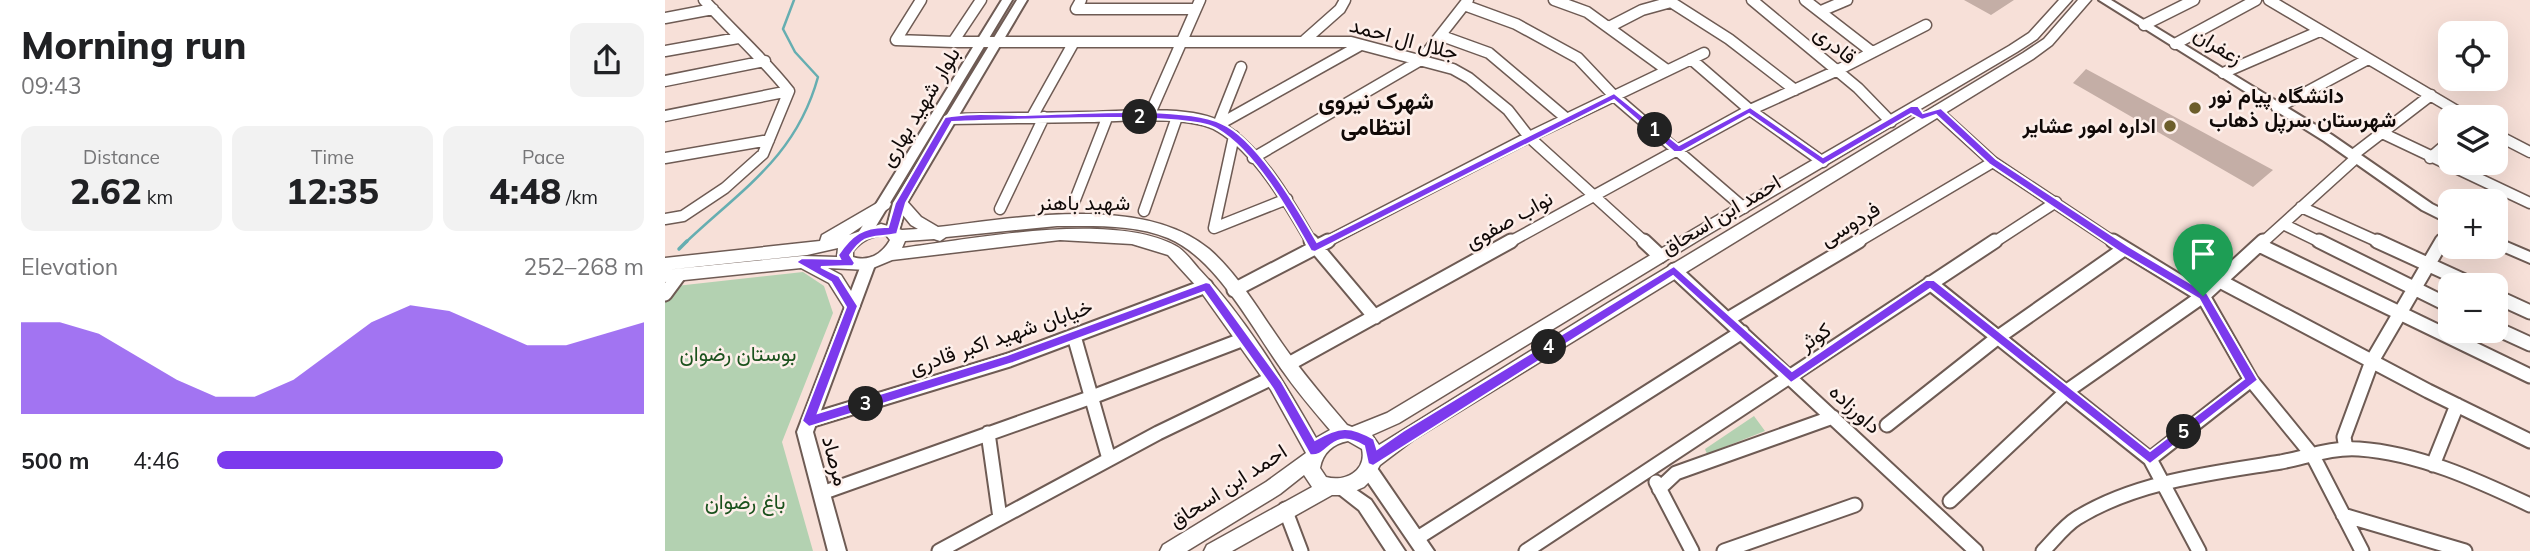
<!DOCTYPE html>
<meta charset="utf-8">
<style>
:root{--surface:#fff;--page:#f2f2f2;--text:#202124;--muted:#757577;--accent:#7c3aed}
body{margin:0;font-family:Mulish,Vazirmatn,sans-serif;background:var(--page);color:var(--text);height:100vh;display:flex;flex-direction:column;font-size:26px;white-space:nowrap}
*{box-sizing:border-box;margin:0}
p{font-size:23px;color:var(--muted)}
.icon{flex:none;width:38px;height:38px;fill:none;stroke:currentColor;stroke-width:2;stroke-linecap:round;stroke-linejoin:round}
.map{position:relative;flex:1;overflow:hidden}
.drawer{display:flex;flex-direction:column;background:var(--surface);width:665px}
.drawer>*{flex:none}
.fabs{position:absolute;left:1773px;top:21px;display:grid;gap:14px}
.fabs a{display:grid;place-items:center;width:70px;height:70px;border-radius:14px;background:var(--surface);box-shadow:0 7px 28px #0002;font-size:35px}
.pin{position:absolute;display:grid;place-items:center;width:60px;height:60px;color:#fff;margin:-72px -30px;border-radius:50% 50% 50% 0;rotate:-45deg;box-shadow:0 0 7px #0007}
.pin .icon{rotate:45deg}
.km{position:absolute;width:35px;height:35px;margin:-18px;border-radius:50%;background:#222;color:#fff;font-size:19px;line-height:35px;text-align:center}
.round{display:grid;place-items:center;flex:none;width:74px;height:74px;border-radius:14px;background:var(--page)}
.summary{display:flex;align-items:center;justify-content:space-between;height:119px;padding:0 21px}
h1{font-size:38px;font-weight:800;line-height:52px}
.stats{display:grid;grid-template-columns:repeat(3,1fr);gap:10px;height:119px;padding:7px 21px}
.stats div{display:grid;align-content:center;border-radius:14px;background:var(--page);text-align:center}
.stats b{font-size:35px;font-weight:800}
.stats small{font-size:19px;font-weight:400}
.stats p{font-size:19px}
.chart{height:196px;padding:14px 21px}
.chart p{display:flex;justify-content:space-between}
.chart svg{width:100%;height:126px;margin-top:7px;fill:var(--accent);opacity:.7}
ul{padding:0 21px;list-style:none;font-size:23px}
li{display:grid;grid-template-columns:112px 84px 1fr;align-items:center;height:52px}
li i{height:18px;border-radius:9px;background:var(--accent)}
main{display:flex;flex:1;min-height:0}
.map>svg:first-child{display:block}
</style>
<main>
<section class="drawer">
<div class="summary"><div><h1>Morning run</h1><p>09:43</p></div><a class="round"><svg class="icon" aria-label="share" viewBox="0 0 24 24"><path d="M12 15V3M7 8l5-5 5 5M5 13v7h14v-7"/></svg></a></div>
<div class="stats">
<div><p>Distance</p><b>2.62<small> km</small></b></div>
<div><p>Time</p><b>12:35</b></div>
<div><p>Pace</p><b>4:48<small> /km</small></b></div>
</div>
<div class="chart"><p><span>Elevation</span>252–268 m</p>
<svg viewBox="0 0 160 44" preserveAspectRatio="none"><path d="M0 44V12L10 12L20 16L30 24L40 32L50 38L60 38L70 32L80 22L90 12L100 6L110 8L120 14L130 20L140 20L150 16L160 12V44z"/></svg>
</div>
<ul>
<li><b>500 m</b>4:46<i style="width:67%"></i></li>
</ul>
</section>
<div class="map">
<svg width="1865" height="551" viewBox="0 0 1865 551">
<rect width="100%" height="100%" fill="#f7e0d8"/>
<path fill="#b3d1b1" d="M138,272L159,286L168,313L117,442L148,551H0V297L11,286Z
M1089,416L1100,431L1042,454L1040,449Z"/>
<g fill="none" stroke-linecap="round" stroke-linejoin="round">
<path stroke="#66aeb1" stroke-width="2.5" d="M20,243C77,189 131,157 153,77L130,52L118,29L129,0"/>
<path stroke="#66aeb1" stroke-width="3.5" d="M14,249L22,241"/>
</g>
<path fill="#c4aea6" d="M1299,0H1349L1326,15Z
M1421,69L1608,170L1588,187L1408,83Z"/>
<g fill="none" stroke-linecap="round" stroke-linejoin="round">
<g stroke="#6e5b54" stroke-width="13">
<path id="minor-far1" d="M256,0L231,40L288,42
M316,0L288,42H686L788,69L804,78L843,110L864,137L981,243
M416,0L411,9H531
M889,0L922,12L1002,70
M1087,0L1193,88L1226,122
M1140,0L1207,52
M1604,0L1802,117
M799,5L851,24L913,58L949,96L1079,208
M1156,11L1182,0
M0,18L48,9
M1479,25L1529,0
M944,27L977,10L1006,2L1064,39L1130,90
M777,36L824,53L902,119
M640,40L675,9L680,0
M1510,44L1591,0
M0,51L73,38
M1026,59L1085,110L1158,162
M1558,73L1655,31
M0,81L100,61
M1612,108L1703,59
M1272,111L1328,162L1450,243
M0,116L124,91
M484,116L535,0
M367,117L409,42
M284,119C330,118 377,118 423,117C456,116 528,110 555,127C594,150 625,205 647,243
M553,125L694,46
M553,125L576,67
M1715,132L1865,203
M1830,134L1865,152
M569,136L549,228L622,199
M1688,155L1766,95
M0,158L104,140
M588,158L756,60L803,0
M1765,158L1785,141
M408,205L442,118
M1636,207L1716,243
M335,209L379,117
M479,211L512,117
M0,219L18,216L60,188L98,154L124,91C98,58 67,31 39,0
M1618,224L1657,243
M659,243L864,137L1039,53
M843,243L1085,110L1171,71L1261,25
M1191,243L1328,162
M1328,243L1391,202
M1597,243L1691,158
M1776,243L1785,227"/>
</g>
<g stroke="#6e5b54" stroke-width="17">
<path id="minor" d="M646,241L710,317
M979,241L995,256
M1448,241L1538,296L1586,380L1648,456L1697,551
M1654,241L1785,306
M1712,241L1808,285
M1594,245L1865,376
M1009,270L1311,551
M1553,280L1763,391L1865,441
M1265,283L1485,459L1534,551
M569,290L663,241
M0,294L14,275
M1830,296L1865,312
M1063,319L1194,241
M1830,328L1865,344
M409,336L444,459
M622,365L846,241
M144,421L344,360L541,286
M1222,425L1332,338L1459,249
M323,433L335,518
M1681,449L1679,437L1707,361L1777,241
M1485,459L1586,380
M1768,465L1792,405
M991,482L1027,551
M994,489L1011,473L1168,417
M157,493L427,397L579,339
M1285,501L1402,391L1538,296L1598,241
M620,509L636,551
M1678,515L1800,551
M751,539L1077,332
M274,551L493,433L607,378
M861,551L1330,241
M1059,551L1190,505
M1378,551C1389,540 1399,526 1412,518C1472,481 1548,473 1616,462C1642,457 1667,447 1694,449C1753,453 1812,480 1865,505"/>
</g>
<g stroke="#6e5b54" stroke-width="4">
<path id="tertiary" d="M337,0H347L205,236H195L193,233L195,230Z
M352,0H362L242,203L233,234H223L221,231L228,203Z
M1434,0H1446L1667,135L1767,204L1785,213V224L1757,210L1659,141Z
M1830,237L1865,252V263L1828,247H1830Z
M203,260L210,265L148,432L181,551H163L132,432L196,265Z
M704,463L710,465L769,551H750L698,475L696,470L698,465Z
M677,480L706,500L740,551H721L694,510L671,492L669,487L671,482Z"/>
</g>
<g stroke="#6e5b54" stroke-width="3">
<path id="secondary" d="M1394,0H1407L1372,39L1352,52L1039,237L734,423L707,435L714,445L943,303L1358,53L1379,39L1413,0H1426L1387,45L1368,59L748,440L715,465L707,479L699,487L681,495H667L567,551H539L542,545L647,487L639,475L615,494L522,551H495L498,545L601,482L641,453L606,390L534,289L503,255L467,244L395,240L227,260L203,270L163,268L176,275L193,302L195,306L193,310H181L164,283L136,268L0,282V270L137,256L172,257L173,248L142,255L0,270V258L155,241L157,235L219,199L224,200L226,204L224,208L184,235L216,224L237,230L253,229L246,225L228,203L235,198L240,199L256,217L273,227C353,218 477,194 544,249C573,274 594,311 616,342C636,371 659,398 682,425L687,427L722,413L1029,229L1344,46L1364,33ZM392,226C429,226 469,224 503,238C551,258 586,326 615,367C630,389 647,409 665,430L651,438C618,380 580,317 533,268C527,261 519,250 511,246C447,211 308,239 237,248L240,241L269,239L275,241L281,237ZM221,235L225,240C217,254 204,262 188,257V251C197,240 207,235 221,235ZM683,441L697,449C702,471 680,482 661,477L655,468C658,452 668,444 683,441Z"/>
</g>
<use href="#minor-far1" stroke="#fff" stroke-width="10"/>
<use href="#minor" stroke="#fff" stroke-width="13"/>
<use href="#tertiary" fill="#fff" fill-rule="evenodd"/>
<use href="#secondary" fill="#fff" fill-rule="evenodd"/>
</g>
<path fill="#7c3aed" stroke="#fff" stroke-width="2" fill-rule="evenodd" d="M949,93L1014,145L1085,107L1158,157L1246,106H1253L1258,113L1276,108L1331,159L1463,246L1542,293L1593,380L1485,464L1265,289L1126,383L1008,276L708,466L703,464L699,446C666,426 663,459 645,455L608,389L539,292L348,363L144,427L137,421L181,307L166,282L131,262L137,258L175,259L173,255C186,235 199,226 223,227L230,203L280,117C306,112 334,115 360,115C408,114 515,105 556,123C592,138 633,209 652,242ZM949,100L1009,152H1016L1084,114L1158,165L1246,114L1257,120L1271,115L1324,164L1455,252L1534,299L1579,379L1485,451L1269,280H1261L1127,371L1009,266L738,431L712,449L709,439C685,425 674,426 650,440L617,382L545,283L541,282L342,355L153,413L193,306L174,276L156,267L188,266L190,263L185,255C201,232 207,239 232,234L241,203L287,122C335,121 521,110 552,129C591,152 624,212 646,251L650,252Z"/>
<g fill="#6c5e2b" stroke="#fdefea" stroke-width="2.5">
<circle cx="1530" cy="108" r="7"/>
<circle cx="1505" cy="126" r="7"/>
</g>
<g text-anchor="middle" stroke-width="5" stroke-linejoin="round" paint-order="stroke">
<g font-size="21" fill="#100907" stroke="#fdefea">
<text transform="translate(739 39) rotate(15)" y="7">جلال ال احمد</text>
<text transform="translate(1170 45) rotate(39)" y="7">قادری</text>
<text transform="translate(1553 46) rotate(32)" y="7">زعفران</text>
<text transform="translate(255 107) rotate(-59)" y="7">بلوار شهید بهاری</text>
<text x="419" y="210">شهید باهنر</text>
<text transform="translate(1056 215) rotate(-31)" y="7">احمد ابن اسحاق</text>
<text transform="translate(844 220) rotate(-29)" y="7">نواب صفوی</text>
<text transform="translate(1185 224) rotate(-31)" y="7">فردوسی</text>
<text transform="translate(336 337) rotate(-19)" y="7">خیابان شهید اکبر قادری</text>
<text transform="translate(1150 337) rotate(-34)" y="7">کوثر</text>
<text transform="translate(1190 409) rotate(43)" y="7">داورزاده</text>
<text transform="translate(170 461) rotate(75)" y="7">مرصاد</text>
<text transform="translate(563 486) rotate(-33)" y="7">احمد ابن اسحاق</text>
</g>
<g font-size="21" font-weight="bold" fill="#100907" stroke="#fdefea" text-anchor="start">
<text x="1544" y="103">دانشگاه پیام نور<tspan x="1544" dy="24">شهرستان سرپل ذهاب</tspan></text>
<text x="1491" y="133" text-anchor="end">اداره امور عشایر</text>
</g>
<g font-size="21" fill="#1a511c" stroke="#fdefea">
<text x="73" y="361">بوستان رضوان</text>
<text x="80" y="509">باغ رضوان</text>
</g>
<g font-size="23" font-weight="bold" fill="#100907" stroke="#fdefea">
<text x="711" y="109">شهرک نیروی<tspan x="711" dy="26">انتظامی</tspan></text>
</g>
</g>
</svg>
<div class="fabs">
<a><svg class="icon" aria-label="locate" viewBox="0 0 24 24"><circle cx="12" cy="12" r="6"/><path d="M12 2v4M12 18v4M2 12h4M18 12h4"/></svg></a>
<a><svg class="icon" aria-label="layers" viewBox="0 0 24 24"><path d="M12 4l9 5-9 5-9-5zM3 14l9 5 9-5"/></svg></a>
<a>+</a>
<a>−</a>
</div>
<div class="pin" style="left:1538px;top:296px;background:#1e9e55"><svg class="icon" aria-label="arrive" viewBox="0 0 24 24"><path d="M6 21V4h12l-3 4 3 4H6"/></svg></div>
<b class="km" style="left:990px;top:130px">1</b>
<b class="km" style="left:475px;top:117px">2</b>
<b class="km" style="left:201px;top:404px">3</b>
<b class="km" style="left:884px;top:347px">4</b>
<b class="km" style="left:1519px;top:432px">5</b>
</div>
</main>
